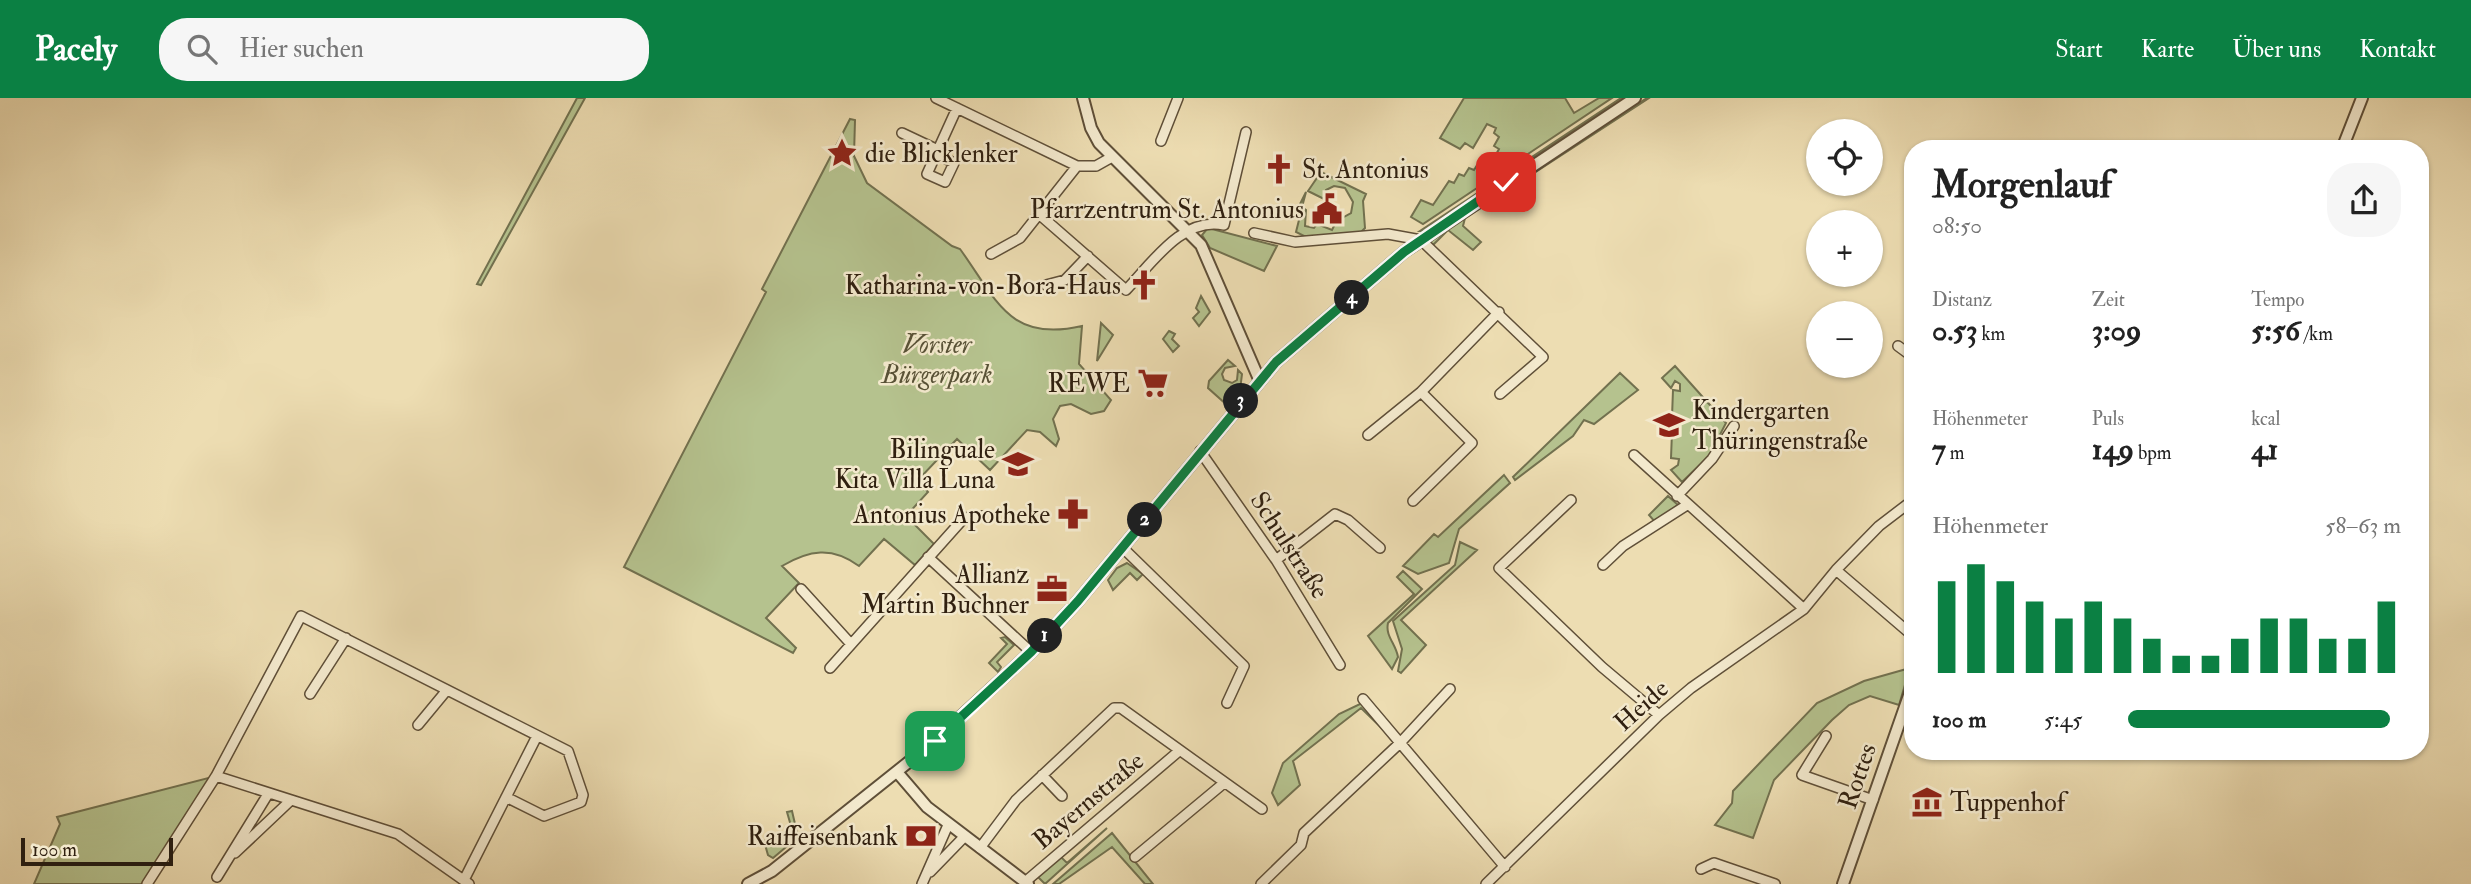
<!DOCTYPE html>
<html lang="de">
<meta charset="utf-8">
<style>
:root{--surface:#fff;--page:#f6f6f6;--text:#222;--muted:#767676;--accent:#0b8043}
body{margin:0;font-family:"IM FELL Double Pica",serif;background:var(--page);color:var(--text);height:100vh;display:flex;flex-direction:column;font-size:26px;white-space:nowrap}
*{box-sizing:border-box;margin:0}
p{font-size:23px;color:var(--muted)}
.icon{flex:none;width:38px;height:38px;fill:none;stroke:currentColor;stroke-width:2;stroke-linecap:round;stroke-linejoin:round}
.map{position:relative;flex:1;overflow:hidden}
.panel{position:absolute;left:1904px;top:42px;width:525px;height:620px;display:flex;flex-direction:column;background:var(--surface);border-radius:28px;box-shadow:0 2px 5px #0004}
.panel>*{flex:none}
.fabs{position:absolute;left:1806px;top:21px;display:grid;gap:14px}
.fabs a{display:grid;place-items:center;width:77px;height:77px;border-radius:50%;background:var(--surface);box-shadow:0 2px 5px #0004;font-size:35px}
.scale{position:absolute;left:21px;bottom:18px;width:152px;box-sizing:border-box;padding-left:7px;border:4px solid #302010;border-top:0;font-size:19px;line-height:24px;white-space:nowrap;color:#302010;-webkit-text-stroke:5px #f3e9cd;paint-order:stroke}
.pin{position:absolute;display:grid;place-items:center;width:60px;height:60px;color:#fff;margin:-30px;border-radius:14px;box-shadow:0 4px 10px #0006}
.km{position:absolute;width:35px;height:35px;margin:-18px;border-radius:50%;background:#222;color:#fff;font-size:19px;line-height:35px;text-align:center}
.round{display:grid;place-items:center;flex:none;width:74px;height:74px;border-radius:28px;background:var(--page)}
.head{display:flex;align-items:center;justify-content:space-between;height:119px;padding:0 28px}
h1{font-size:38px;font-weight:700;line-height:52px}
.metrics{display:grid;grid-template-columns:repeat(3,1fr);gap:10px;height:119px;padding:7px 28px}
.metrics div{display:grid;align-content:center}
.metrics b{font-size:30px;font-weight:700}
.metrics small{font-size:19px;font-weight:400}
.metrics p{font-size:19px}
.chart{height:196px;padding:14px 28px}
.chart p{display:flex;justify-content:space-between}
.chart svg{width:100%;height:126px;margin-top:7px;stroke:var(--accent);stroke-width:6}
ul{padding:0 28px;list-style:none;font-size:23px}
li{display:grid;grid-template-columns:112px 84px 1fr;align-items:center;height:52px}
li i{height:18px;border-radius:9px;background:var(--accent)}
header{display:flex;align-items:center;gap:42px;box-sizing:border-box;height:98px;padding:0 35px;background:var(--accent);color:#fff}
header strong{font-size:33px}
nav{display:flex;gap:38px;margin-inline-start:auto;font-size:24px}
.search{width:490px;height:63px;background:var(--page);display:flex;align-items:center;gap:18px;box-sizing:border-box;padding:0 24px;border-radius:28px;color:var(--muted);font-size:26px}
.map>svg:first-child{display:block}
</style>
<header>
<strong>Pacely</strong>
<div class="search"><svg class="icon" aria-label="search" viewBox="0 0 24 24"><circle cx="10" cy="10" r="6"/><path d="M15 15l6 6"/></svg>Hier suchen</div>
<nav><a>Start</a><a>Karte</a><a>Über uns</a><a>Kontakt</a></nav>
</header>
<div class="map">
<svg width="2471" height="786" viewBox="0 0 2471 786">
<rect width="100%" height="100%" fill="#edddb2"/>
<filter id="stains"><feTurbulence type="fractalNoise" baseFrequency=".00286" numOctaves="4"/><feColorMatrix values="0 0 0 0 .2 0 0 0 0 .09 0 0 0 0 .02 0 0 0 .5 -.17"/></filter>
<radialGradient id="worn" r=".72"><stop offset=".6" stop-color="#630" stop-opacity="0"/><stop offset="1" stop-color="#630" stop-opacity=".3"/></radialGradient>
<path fill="#b5c28e" stroke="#72714f" stroke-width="2" d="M577,0H585L481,187L477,186Z
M1464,0H1565L1574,15L1599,0H1612L1423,126L1411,119L1421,102L1433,107L1449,83L1454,85L1459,76L1464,78L1469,70L1474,72L1479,64L1484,66L1489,58L1494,60L1499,51L1494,48L1499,39L1494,35L1496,30L1487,26L1473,50L1465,45L1460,51L1440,40Z
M1621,0H1625L1439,121L1426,133H1420Z
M1647,0H1649L1465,120L1463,128L1481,144L1473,152L1448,132L1433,147L1430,144L1470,114Z
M850,21L855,22L854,58L867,85L952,148L960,151C997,202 1009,245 1082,228L1079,266L1111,302L1104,313L1091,316L1071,306L1060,308L1053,321L1059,341L1056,348L1040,334L1027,332L990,372L957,341L918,382L928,394L906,418L934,446L915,467L884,441L859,468C832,448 809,452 782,468L799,485L766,520L796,550L793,555L624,469L766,194L762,191Z
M1321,74L1366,96L1363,103L1365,130L1361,134L1308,140L1296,134L1301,114L1297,112L1306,94L1302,109L1306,112L1305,128L1314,130L1317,126L1332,132L1336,124L1335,118L1342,120L1351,115L1353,104L1345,90L1334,88L1326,92L1324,101L1308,93Z
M1207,131H1212L1277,148L1264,173L1210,150L1202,137Z
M1201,198L1210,214L1199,228L1193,220L1199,214L1196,210Z
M1101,225L1113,237L1097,263Z
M1169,233L1175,236L1172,241L1179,248L1173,254L1163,241Z
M1228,262L1235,268L1225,270L1222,276L1224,282L1232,285L1237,282L1238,272L1242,276L1240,292L1227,307L1208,290L1209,283Z
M1675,268L1726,325L1709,358L1682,384L1671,372L1678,367L1679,361L1671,360L1672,334L1663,328L1672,319L1673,292L1680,293V286L1675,283L1671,290L1662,280Z
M1620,275L1638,292L1594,326L1584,322L1573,338L1515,382L1513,379Z
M1504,377L1510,385L1459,431L1449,465L1418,476L1403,468L1434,436L1438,439Z
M1668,398L1678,407L1655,424L1649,417Z
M1460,444L1477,452L1401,522L1426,547L1401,575L1398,573L1402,551L1393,523L1455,467Z
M1127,465L1143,476L1137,482L1130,475L1113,492L1108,482L1117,470Z
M1403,473L1422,491L1388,525C1385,538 1396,546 1398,559L1392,571L1368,538L1414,496L1397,479Z
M1005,539L1014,547L997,564L1001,569L998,574L989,565L1007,546L1001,540Z
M1910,570L1899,607L1870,598L1849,607L1832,622L1774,682L1753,740L1715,727L1732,705L1733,693L1817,605L1864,583Z
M1360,606H1365L1395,643L1361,610L1293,663L1300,687L1278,707L1272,695L1283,665L1339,616Z
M216,678L146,786H34L60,726L57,719Z
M792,713L798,739L773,760L768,757L764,743L793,735L787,714Z
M1107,730L1045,786L1037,778L1060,758L1067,765Z
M1112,735L1153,786H1145L1112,749L1059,786H1053Z"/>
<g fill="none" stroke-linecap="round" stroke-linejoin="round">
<g stroke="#5f4f38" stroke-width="12">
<path id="minor" d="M936,0L1077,68H1096L1112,59
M902,35L938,52
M1161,43L1178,0
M936,56L954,65L945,84L927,76L957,10
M1040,117L1126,192C1152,165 1183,118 1224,127L1246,34
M1254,135L1295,144L1388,136L1421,142L1543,259L1500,296
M991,156L1020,140L1077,68
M1046,187L1065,182L1088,158
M1898,248L1913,259
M1368,337L1421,294L1499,214
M1200,353L1276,462L1340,567
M1634,357L1804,511
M1677,398L1712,361L1734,328
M1571,402L1499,470L1602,569L1659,617
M1413,403L1472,345L1421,294
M1123,450L1244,568L1227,605
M928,459L1031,554
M1276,462L1335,416L1348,422L1380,450
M1603,467L1623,448L1687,407
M1836,472L1879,428L1913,402
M801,491L850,545
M830,570L964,420L981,418
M310,596L346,540
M1363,601L1505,769
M418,627L447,592
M1826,638L1802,677L1873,702
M1042,677L1062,698
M216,678L301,518L568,653L583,697L581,704L544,718L506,699
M980,750L1016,702L1114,610H1121L1262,711
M235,755L290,703
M1135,759L1224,685
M1701,771L1714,765L1775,786
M930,774L965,738
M217,779L268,696
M464,782L537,638
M1025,784L1179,653
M147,786L216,678L398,736L469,786
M922,786L948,727
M1261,786L1301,747L1304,735L1400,645L1450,591
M1486,786L1659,617L1691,590L1804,511L1836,472L1913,538"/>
</g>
<g stroke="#5f4f38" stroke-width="14">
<path id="tertiary" d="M1083,0L1091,30L1099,45L1201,147L1259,281
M2342,51L2362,0
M897,674L927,709L1028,786
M748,786L772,773L930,647L1031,554L1078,503L1276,264L1404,154L1635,0
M1843,786L1913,586"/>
</g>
<use href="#minor" stroke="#f3e9cd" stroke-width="9"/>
<use href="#tertiary" stroke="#f3e9cd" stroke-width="10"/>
</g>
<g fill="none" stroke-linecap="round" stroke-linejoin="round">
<g stroke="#fff" stroke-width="14">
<path id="route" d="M935,643L1031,554L1078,503L1276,264L1404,154L1506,84"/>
</g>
<use href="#route" stroke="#0b8043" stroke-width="9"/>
</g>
<defs>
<g id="sight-bare" transform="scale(2.415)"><path d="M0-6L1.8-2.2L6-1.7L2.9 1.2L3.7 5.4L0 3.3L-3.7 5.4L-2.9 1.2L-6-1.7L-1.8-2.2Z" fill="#8f2418" stroke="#f3e9cd" stroke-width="2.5" paint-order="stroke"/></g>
<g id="church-bare" transform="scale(2.415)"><path d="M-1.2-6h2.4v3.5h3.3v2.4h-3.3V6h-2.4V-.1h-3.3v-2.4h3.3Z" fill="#8f2418" stroke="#f3e9cd" stroke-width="2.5" paint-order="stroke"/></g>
<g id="civic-bare" transform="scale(2.415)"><path d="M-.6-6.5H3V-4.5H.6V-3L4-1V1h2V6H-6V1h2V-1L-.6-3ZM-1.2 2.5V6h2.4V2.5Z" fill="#8f2418" stroke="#f3e9cd" stroke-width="2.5" paint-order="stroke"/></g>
<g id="supermarket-bare" transform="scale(2.415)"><path d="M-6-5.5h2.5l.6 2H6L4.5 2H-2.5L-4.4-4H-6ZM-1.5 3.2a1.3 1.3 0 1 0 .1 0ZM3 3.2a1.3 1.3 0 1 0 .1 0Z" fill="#8f2418" stroke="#f3e9cd" stroke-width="2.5" paint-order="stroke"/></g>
<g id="school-bare" transform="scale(2.415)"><path d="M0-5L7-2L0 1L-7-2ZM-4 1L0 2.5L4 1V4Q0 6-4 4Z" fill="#8f2418" stroke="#f3e9cd" stroke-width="2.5" paint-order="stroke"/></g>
<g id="pharmacy-bare" transform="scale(2.415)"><path d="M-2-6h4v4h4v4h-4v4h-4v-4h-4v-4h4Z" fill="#8f2418" stroke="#f3e9cd" stroke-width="2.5" paint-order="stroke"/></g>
<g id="office-bare" transform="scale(2.415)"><path d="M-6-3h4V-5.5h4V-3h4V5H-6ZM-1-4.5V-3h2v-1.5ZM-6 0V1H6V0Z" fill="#8f2418" stroke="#f3e9cd" stroke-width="2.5" paint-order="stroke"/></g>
<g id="museum-bare" transform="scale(2.415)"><path d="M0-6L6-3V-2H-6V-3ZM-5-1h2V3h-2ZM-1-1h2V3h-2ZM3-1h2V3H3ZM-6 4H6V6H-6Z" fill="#8f2418" stroke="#f3e9cd" stroke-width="2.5" paint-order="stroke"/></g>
<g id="bank-bare" transform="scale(2.415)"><path d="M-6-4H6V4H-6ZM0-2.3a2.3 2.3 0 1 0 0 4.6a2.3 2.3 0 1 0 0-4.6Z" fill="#8f2418" stroke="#f3e9cd" stroke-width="2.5" paint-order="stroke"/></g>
</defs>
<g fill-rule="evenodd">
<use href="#sight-bare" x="842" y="55"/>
<use href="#church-bare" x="1279" y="71"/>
<use href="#civic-bare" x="1327" y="111"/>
<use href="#church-bare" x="1144" y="187"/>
<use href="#supermarket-bare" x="1153" y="285"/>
<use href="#school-bare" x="1669" y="327"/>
<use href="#school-bare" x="1018" y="366"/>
<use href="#pharmacy-bare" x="1073" y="416"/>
<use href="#office-bare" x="1052" y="491"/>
<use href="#museum-bare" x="1927" y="704"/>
<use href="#bank-bare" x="921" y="738"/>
</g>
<g text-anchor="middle" stroke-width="5" stroke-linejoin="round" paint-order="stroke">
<g font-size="26" fill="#302010" stroke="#f3e9cd" text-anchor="end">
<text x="865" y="64" text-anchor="start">die Blicklenker</text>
<text x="1302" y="80" text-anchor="start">St. Antonius</text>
<text x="1304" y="120">Pfarrzentrum St. Antonius</text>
<text x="1121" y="196">Katharina-von-Bora-Haus</text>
<text x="1130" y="294">REWE</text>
<text x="1692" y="321" text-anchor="start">Kindergarten<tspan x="1692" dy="30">Thüringenstraße</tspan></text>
<text x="995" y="360">Bilinguale<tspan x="995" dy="30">Kita Villa Luna</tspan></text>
<text x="1050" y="425">Antonius Apotheke</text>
<text x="1029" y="485">Allianz<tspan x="1029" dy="30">Martin Buchner</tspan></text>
<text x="1950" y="713" text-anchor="start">Tuppenhof</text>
<text x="898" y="747">Raiffeisenbank</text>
</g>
<g font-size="26" font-style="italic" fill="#585136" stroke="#f3e9cd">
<text x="937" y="255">Vorster<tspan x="937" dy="30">Bürgerpark</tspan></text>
</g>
<g font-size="26" fill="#302010" stroke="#f3e9cd">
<text transform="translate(1290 447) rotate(57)" y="9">Schulstraße</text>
<text transform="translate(1641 607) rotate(-42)" y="9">Heide</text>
<text transform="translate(1857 678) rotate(-71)" y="9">Rottes</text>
<text transform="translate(1088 702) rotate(-40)" y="9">Bayernstraße</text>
</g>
</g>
<rect width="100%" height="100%" filter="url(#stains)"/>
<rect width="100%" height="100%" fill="url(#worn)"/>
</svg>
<div class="fabs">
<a><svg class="icon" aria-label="locate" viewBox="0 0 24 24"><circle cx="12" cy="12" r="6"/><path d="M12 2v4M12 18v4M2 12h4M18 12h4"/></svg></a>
<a>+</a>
<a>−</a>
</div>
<div class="scale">100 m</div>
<div class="pin" style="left:935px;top:643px;background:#1e9e55"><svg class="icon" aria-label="arrive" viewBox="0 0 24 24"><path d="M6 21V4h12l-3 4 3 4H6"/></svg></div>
<div class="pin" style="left:1506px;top:84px;background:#d93025"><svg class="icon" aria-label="check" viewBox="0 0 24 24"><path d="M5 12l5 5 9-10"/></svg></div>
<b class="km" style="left:1045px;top:538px">1</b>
<b class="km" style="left:1145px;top:422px">2</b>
<b class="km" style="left:1241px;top:303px">3</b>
<b class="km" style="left:1352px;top:200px">4</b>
<section class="panel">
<div class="head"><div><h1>Morgenlauf</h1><p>08:50</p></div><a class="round"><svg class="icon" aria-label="share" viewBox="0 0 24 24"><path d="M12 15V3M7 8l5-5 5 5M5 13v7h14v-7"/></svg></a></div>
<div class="metrics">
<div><p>Distanz</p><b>0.53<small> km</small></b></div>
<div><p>Zeit</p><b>3:09</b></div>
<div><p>Tempo</p><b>5:56<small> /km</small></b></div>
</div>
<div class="metrics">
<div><p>Höhenmeter</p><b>7<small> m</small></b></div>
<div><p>Puls</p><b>149<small> bpm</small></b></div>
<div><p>kcal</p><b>41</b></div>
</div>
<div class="chart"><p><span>Höhenmeter</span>58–63 m</p>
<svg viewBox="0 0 160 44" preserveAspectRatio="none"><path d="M5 44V12M15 44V6M25 44V12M35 44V19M45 44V25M55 44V19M65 44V25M75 44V32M85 44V38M95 44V38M105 44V32M115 44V25M125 44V25M135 44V32M145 44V32M155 44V19"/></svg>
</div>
<ul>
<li><b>100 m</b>5:45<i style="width:96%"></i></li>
</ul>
</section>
</div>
